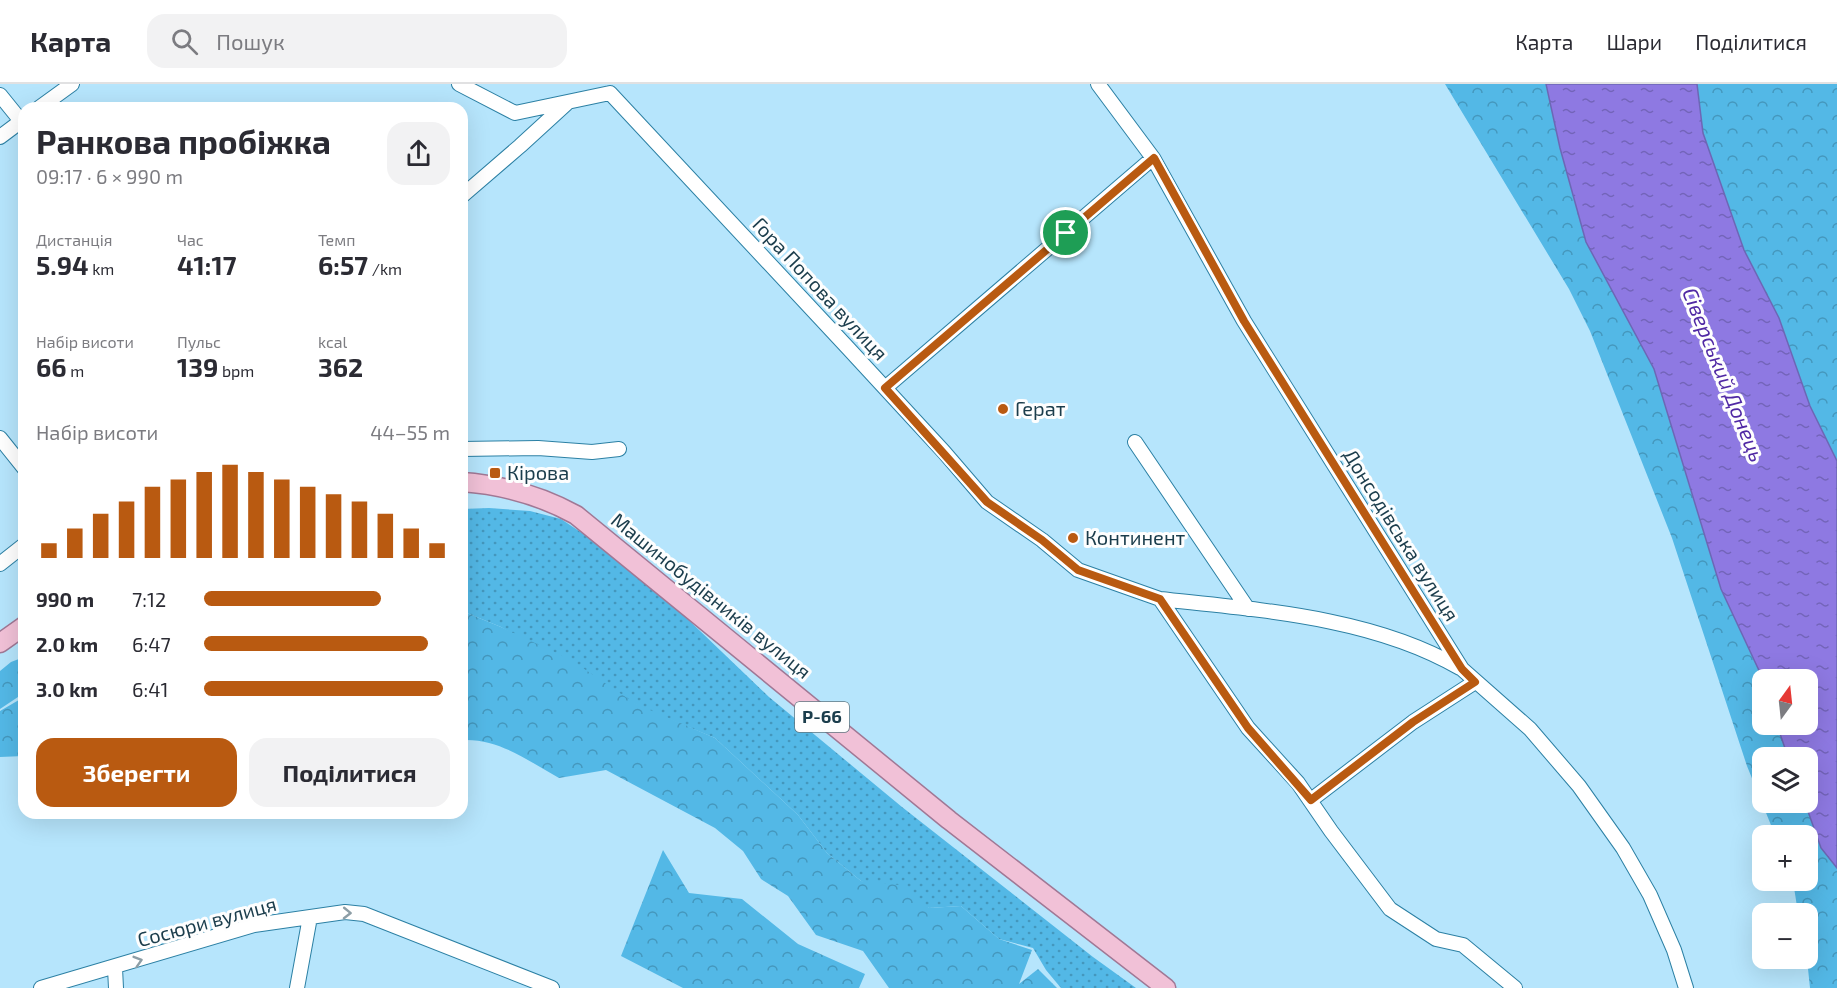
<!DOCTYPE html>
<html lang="uk">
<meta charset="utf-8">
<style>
:root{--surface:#fff;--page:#f2f2f3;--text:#2b2b33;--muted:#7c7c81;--line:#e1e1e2;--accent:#b95a11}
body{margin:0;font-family:"Exo 2",sans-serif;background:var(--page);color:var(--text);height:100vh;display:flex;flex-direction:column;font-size:22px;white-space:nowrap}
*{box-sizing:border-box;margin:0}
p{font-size:20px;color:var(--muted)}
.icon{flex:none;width:33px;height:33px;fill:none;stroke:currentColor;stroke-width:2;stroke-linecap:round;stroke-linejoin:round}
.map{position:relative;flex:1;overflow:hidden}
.sheet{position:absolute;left:18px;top:18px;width:450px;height:717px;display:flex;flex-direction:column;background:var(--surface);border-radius:18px;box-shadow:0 6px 24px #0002}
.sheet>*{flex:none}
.needle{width:39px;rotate:15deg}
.controls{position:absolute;left:1752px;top:585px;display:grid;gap:12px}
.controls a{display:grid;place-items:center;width:66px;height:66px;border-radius:12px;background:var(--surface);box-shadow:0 6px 24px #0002;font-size:30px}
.pin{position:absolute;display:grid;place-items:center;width:51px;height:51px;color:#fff;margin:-26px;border:3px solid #fff;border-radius:50%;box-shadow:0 2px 6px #0007}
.round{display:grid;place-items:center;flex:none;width:63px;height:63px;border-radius:18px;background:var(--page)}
.overview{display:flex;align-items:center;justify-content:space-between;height:102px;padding:0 18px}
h1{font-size:33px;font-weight:700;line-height:45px}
.metrics{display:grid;grid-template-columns:repeat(3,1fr);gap:9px;height:102px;padding:6px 18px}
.metrics div{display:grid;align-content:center}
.metrics b{font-size:26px;font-weight:700}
.metrics small{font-size:16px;font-weight:400}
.metrics p{font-size:16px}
.chart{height:168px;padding:12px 18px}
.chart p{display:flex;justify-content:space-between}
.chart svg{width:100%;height:108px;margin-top:6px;stroke:var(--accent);stroke-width:6}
.button{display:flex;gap:12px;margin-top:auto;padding:12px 18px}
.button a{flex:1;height:69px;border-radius:18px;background:var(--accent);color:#fff;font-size:24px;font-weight:700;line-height:69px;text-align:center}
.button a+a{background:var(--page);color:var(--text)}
ul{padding:0 18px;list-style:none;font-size:20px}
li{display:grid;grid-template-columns:96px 72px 1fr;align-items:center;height:45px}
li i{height:15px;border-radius:8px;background:var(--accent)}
header{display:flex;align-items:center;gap:36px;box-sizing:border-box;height:84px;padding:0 30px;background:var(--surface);border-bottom:2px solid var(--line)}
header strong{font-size:28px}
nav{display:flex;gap:33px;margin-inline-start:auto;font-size:21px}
.search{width:420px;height:54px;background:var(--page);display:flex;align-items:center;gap:15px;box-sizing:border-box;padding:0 21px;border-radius:18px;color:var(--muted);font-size:22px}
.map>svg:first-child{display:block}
</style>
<header>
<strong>Карта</strong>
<div class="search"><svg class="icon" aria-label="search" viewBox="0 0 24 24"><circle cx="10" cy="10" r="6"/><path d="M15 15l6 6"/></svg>Пошук</div>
<nav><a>Карта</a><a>Шари</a><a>Поділитися</a></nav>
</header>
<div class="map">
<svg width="1837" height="904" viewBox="0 0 1837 904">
<defs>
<pattern id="grass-dots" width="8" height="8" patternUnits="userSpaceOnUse" patternTransform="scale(1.5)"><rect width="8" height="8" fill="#53b8e6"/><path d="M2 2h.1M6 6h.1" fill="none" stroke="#4497bd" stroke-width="1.8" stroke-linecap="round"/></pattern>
<pattern id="forest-crowns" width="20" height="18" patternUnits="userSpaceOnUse" patternTransform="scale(1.5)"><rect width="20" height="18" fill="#53b8e6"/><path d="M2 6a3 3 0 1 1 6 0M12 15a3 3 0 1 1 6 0" fill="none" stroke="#4497bd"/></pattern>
<pattern id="water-ripples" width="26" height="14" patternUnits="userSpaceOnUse" patternTransform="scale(1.5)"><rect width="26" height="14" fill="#8e79e2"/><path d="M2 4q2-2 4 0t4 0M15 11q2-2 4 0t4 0" fill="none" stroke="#7364b9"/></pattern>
</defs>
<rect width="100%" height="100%" fill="#b6e5fc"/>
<path fill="url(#grass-dots)" d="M489,424L530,427L561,435L585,451L651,500L769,613L902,723L1093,873L1136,904H1061L1046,886L1033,864L999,855L961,822L929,824L861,797L827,769L798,731L715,654L640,623L501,543L462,527V425Z"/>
<path fill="url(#forest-crowns)" d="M1445,0H1546L1560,64L1634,245L1654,285L1721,505L1763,595L1762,640L1777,641L1788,673L1762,674V718L1805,719L1821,764L1837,784V904H1810L1807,875L1808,830L1798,829L1793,797L1808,796V752L1775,751L1747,682L1672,454L1590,247L1569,205Z
M1697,0H1837V377L1810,322L1779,234L1744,166L1703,49Z
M462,527L501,543L571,576L636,620L715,654L798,731L827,769L861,797L899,801L929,824L961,822L999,855L1032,866L1019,900L1038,885L1057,904H889L863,867L816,851L788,812L761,795L743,767L715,744L606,686L559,694C528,677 499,654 462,656Z
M24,573V609L0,625V587L11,578Z
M24,613V672L0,673V627Z
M663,766L689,809L742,815L798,860L865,890L859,904H683L621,872Z"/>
<path fill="url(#water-ripples)" stroke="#6c67b5" stroke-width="1.5" d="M1546,0H1697L1703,49L1744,166L1779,234L1810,322L1837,377V784L1821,764L1805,719L1808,718V674L1788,673L1777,641L1808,640V596L1763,595L1721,505L1654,285L1586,158L1560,64Z"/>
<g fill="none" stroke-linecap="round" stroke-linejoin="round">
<g stroke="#2c80a4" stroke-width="16">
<path id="minor" d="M459,0L515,29L610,9
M1098,0L1153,74L1244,237L1462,585L1530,645L1579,702L1623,764L1650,811L1674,866L1686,904
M610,9L848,264L944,368L987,418L1042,456L1078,486L1160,515L1248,644L1298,699L1331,747L1390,825L1436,855L1463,861L1515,904
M0,11L21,37
M39,24L72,0
M0,53L24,35
M462,112L520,62L567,19
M885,304L1153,74
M0,354L24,384
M1135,358L1248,525
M462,365L538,364L592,368L619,365
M0,480L24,461
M1160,515C1260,526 1372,533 1460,584
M1311,716L1413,638L1475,598
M115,884L116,904
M41,904L254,841L345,828L364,830L552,904
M297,904L310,833"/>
</g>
<g stroke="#a07895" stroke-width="21">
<path id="major" d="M462,398C503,401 540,411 576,431L949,736L1166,904
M0,559L24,542"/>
</g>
<use href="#minor" stroke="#fff" stroke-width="14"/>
<use href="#major" stroke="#f1c1d7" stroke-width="18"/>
</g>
<defs><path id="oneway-chevron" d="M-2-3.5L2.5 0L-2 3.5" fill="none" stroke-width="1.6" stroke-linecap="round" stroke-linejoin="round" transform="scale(1.5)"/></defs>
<g stroke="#8d9ea6">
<use href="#oneway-chevron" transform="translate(347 829) rotate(1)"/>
<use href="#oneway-chevron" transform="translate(138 877) rotate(-17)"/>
</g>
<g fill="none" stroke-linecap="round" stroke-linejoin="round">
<g stroke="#fff" stroke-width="12">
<path id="route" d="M1154,74L1244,237L1462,585L1475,598L1413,638L1311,716L1248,644L1160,515L1078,486L1042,456L987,418L885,304Z"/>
</g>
<use href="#route" stroke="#b95a11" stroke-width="8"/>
</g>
<g fill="#b95a11" stroke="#fefefe" stroke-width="2">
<circle cx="1003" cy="325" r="6"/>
<rect x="489" y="383" width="12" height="12" rx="3"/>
<circle cx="1073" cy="454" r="6"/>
</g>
<g text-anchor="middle" stroke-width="6" stroke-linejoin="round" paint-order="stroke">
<rect fill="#fefefe" stroke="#5f7781" stroke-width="1.5" x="795" y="618" width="54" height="30" rx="4.5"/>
<g font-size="18" font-weight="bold" fill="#1b3d4c">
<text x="822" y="639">Р-66</text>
</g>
<g font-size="20" fill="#1b3d4c" stroke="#fefefe">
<text transform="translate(820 205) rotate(47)" y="7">Гора Попова вулиця</text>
<text transform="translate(1401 451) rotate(58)" y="7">Донсодівська вулиця</text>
<text transform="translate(711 512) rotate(39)" y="7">Машинобудівників вулиця</text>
<text transform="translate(207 838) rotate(-15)" y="7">Сосюри вулиця</text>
</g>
<g font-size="20" fill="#1b3d4c" stroke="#fefefe" text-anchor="start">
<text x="1015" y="332">Герат</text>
<text x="507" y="396">Кірова</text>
<text x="1085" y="461">Континент</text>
</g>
<g font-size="21" font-style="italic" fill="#5029a4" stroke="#fefefe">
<text transform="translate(1723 291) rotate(68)" y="7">Сіверський Донець</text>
</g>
</g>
</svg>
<div class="controls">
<a><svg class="needle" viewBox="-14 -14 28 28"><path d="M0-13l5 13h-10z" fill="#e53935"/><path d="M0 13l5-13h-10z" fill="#7c7c81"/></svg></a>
<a><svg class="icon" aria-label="layers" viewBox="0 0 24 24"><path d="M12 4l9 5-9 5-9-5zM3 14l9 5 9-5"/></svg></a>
<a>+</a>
<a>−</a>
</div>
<div class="pin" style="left:1066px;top:149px;background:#1e9e55"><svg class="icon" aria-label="arrive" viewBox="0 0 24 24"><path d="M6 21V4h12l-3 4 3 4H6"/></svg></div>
<section class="sheet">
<div class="overview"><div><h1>Ранкова пробіжка</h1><p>09:17 · 6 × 990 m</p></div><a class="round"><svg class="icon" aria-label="share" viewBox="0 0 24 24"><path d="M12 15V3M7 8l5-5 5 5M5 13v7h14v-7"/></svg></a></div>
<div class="metrics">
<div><p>Дистанція</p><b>5.94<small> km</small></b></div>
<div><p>Час</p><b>41:17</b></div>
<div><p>Темп</p><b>6:57<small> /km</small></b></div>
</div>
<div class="metrics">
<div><p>Набір висоти</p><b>66<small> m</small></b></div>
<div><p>Пульс</p><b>139<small> bpm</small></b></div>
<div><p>kcal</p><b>362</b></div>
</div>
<div class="chart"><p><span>Набір висоти</span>44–55 m</p>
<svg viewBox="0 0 160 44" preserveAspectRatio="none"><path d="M5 44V38M15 44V32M25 44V26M35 44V21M45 44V15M55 44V12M65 44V9M75 44V6M85 44V9M95 44V12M105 44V15M115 44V18M125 44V21M135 44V26M145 44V32M155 44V38"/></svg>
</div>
<ul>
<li><b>990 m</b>7:12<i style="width:72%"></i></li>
<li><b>2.0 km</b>6:47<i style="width:91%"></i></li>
<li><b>3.0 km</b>6:41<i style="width:97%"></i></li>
</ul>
<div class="button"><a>Зберегти</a><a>Поділитися</a></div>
</section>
</div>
